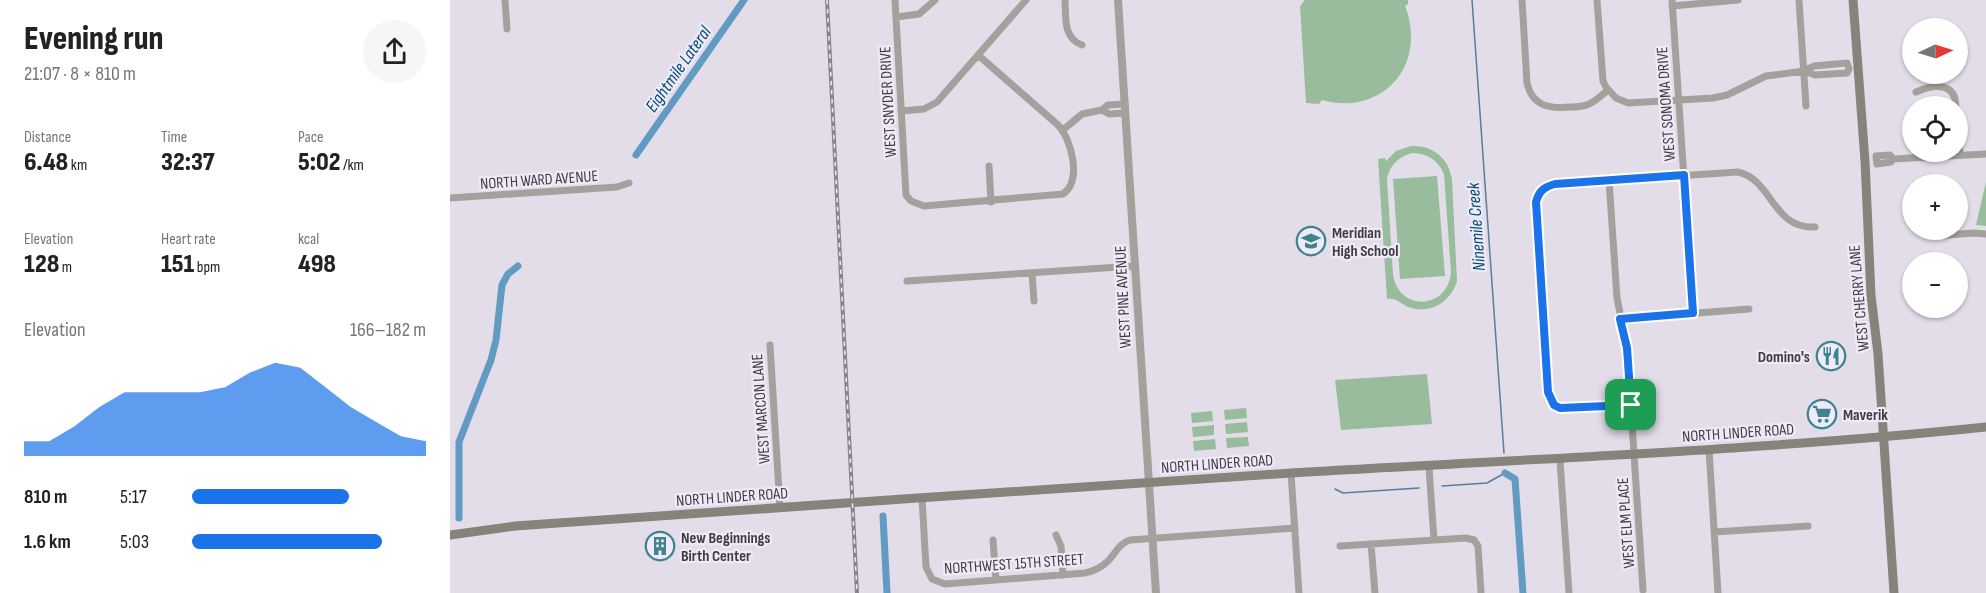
<!DOCTYPE html>
<meta charset="utf-8">
<style>
:root{--surface:#fff;--page:#f6f6f6;--text:#222;--muted:#767676;--accent:#1a73e8}
body{margin:0;font-family:"Sofia Sans Condensed",sans-serif;background:var(--page);color:var(--text);height:100vh;display:flex;flex-direction:column;font-size:22px;white-space:nowrap}
*{box-sizing:border-box;margin:0}
p{font-size:20px;color:var(--muted)}
.icon{flex:none;width:33px;height:33px;fill:none;stroke:currentColor;stroke-width:2;stroke-linecap:round;stroke-linejoin:round}
.map{position:relative;flex:1;overflow:hidden}
.details{display:flex;flex-direction:column;background:var(--surface);width:450px}
.details>*{flex:none}
.needle{width:39px;rotate:86deg}
.fabs{position:absolute;left:1452px;top:18px;display:grid;gap:12px}
.fabs a{display:grid;place-items:center;width:66px;height:66px;border-radius:50%;background:var(--surface);box-shadow:0 2px 4px #0004;font-size:30px}
.pin{position:absolute;display:grid;place-items:center;width:51px;height:51px;color:#fff;margin:-26px;border-radius:12px;box-shadow:0 3px 9px #0006}
.round{display:grid;place-items:center;flex:none;width:63px;height:63px;border-radius:32px;background:var(--page)}
.head{display:flex;align-items:center;justify-content:space-between;height:102px;padding:0 24px}
h1{font-size:33px;font-weight:800;line-height:45px}
.stats{display:grid;grid-template-columns:repeat(3,1fr);gap:9px;height:102px;padding:6px 24px}
.stats div{display:grid;align-content:center}
.stats b{font-size:26px;font-weight:800}
.stats small{font-size:16px;font-weight:400}
.stats p{font-size:16px}
.chart{height:168px;padding:12px 24px}
.chart p{display:flex;justify-content:space-between}
.chart svg{width:100%;height:108px;margin-top:6px;fill:var(--accent);opacity:.7}
ul{padding:0 24px;list-style:none;font-size:20px}
li{display:grid;grid-template-columns:96px 72px 1fr;align-items:center;height:45px}
li i{height:15px;border-radius:8px;background:var(--accent)}
main{display:flex;flex:1;min-height:0}
.map>svg:first-child{display:block}
</style>
<main>
<section class="details">
<div class="head"><div><h1>Evening run</h1><p>21:07 · 8 × 810 m</p></div><a class="round"><svg class="icon" aria-label="share" viewBox="0 0 24 24"><path d="M12 15V3M7 8l5-5 5 5M5 13v7h14v-7"/></svg></a></div>
<div class="stats">
<div><p>Distance</p><b>6.48<small> km</small></b></div>
<div><p>Time</p><b>32:37</b></div>
<div><p>Pace</p><b>5:02<small> /km</small></b></div>
</div>
<div class="stats">
<div><p>Elevation</p><b>128<small> m</small></b></div>
<div><p>Heart rate</p><b>151<small> bpm</small></b></div>
<div><p>kcal</p><b>498</b></div>
</div>
<div class="chart"><p><span>Elevation</span>166–182 m</p>
<svg viewBox="0 0 160 44" preserveAspectRatio="none"><path d="M0 44V38L10 38L20 32L30 24L40 18L50 18L60 18L70 18L80 16L90 10L100 6L110 8L120 16L130 24L140 30L150 36L160 38V44z"/></svg>
</div>
<ul>
<li><b>810 m</b>5:17<i style="width:67%"></i></li>
<li><b>1.6 km</b>5:03<i style="width:81%"></i></li>
</ul>
</section>
<div class="map">
<svg width="1536" height="593" viewBox="0 0 1536 593">
<rect width="100%" height="100%" fill="#e3ddea"/>
<path fill="#98bc9c" fill-rule="evenodd" d="M855,0H958V4L955,6C978,64 933,117 872,100L869,104L856,103L850,6Z
M961,146C983,145 999,158 1002,180L1007,281C1001,302 980,315 958,307C949,303 947,298 937,299L928,159L935,158L936,161L946,151ZM962,153C977,153 988,160 994,174L1001,272C998,310 949,312 943,275L937,179C940,165 948,157 962,153Z
M987,176L995,276L950,279L943,179Z
M1536,182V226L1526,225Z
M977,374L982,424L891,430L885,380Z
M796,408L797,418L775,420L774,410Z
M762,411L763,421L742,423L741,413Z
M797,422L798,432L776,434L775,424Z
M764,425V435L743,437L742,427Z
M798,437L799,446L777,448L776,438Z
M765,439L766,449L744,451L743,441Z"/>
<g fill="none" stroke-linecap="round" stroke-linejoin="round">
<path stroke="#577e9b" stroke-width="1.5" d="M1022,0L1054,453
M992,486L1037,483L1055,473
M885,489L893,493L969,488"/>
<path stroke="#629bc2" stroke-width="7" d="M186,155L294,0
M1055,473L1065,479L1073,593
M433,516L437,593
M9,518V442L41,360L46,340L52,285L58,274L68,266"/>
<path stroke="#a4a19c" stroke-width="7" d="M55,0L57,29
M445,0L456,195L461,201L474,206L613,194C632,181 622,140 608,125L528,55
M615,0C616,18 613,38 632,45
M1072,0L1077,83C1082,106 1099,109 1120,107C1127,107 1133,107 1139,104C1146,101 1152,95 1158,90
M1147,0L1153,81L1156,87L1166,98L1178,103L1263,98L1277,95L1316,76L1354,71L1364,66L1397,63L1399,69L1397,73L1365,75L1354,71
M1222,0L1243,313
M1349,0L1356,106
M1222,6L1288,0
M446,17L469,14L485,0
M1466,92C1484,84 1505,82 1506,106
M675,104L658,105L652,110L659,114L675,113
M451,111L474,109L487,102L576,0
M1508,123L1510,155
M613,130L632,114L652,110
M1443,159L1440,155L1426,156L1427,164L1441,162L1443,159L1536,154
M539,166L541,202
M1159,180L1167,298L1177,348L1193,590
M0,198L167,187L179,183
M1484,236L1524,233L1536,234
M582,273L584,301
M457,281L685,266
M1171,319L1299,309
M320,345L330,508
M1181,405L1117,409L1110,408L1100,399L1086,202L1092,189L1105,184L1288,172C1323,180 1322,229 1365,227
M1259,449L1268,593
M1110,460L1119,593
M979,467L984,540
M841,473L849,593
M472,498L476,567L482,579L495,584L635,573C644,571 651,568 658,561C666,553 668,544 680,540L845,528
M1264,532L1358,526
M606,535L611,546L613,575
M543,540L546,580
M921,544L925,593
M890,546L1016,538L1024,540L1028,546L1031,593"/>
<path stroke="#a4a19c" stroke-width="8" d="M668,0L706,593"/>
<path stroke="#87837b" stroke-width="9" d="M1403,0L1415,161L1421,295L1428,354L1444,593
M0,535L65,526C324,509 582,489 841,473C1073,459 1305,451 1536,427"/>
<g stroke="#88848d" stroke-width="4">
<path id="rail" d="M377,0L407,593"/>
</g>
<use href="#rail" stroke="#f0eaf8" stroke-width="1.5" stroke-dasharray="4.5" stroke-linecap="butt"/>
</g>
<g fill="none" stroke-linecap="round" stroke-linejoin="round">
<g stroke="#fff" stroke-width="12">
<path id="route" d="M1234,175L1243,313L1170,319L1177,348L1181,405L1110,408L1104,405L1098,392L1086,202C1089,191 1094,187 1105,184Z"/>
</g>
<use href="#route" stroke="#1a73e8" stroke-width="8"/>
</g>
<defs>
<g id="school-ring" transform="scale(1.5)"><circle r="9.5" fill="#f0eaf8" stroke="#3d848e" stroke-width="1.5"/><path d="M0-5L7-2L0 1L-7-2ZM-4 1L0 2.5L4 1V4Q0 6-4 4Z" fill="#3d848e"/></g>
<g id="restaurant-ring" transform="scale(1.5)"><circle r="9.5" fill="#f0eaf8" stroke="#3d848e" stroke-width="1.5"/><path d="M-5-6h1v4h1v-4h1v4h1v-4h1v5L-1.5 .5V6h-2V.5L-5-1ZM5-6V6H3V1.5H1.5Q1.5-4 5-6Z" fill="#3d848e"/></g>
<g id="supermarket-ring" transform="scale(1.5)"><circle r="9.5" fill="#f0eaf8" stroke="#3d848e" stroke-width="1.5"/><path d="M-6-5.5h2.5l.6 2H6L4.5 2H-2.5L-4.4-4H-6ZM-1.5 3.2a1.3 1.3 0 1 0 .1 0ZM3 3.2a1.3 1.3 0 1 0 .1 0Z" fill="#3d848e"/></g>
<g id="building-ring" transform="scale(1.5)"><circle r="9.5" fill="#f0eaf8" stroke="#3d848e" stroke-width="1.5"/><path d="M-4-6H4V6H1V3H-1V6H-4ZM-2.5-4.3h1.7v1.8h-1.7ZM.8-4.3h1.7v1.8H.8ZM-2.5-1h1.7V.8h-1.7ZM.8-1h1.7V.8H.8Z" fill="#3d848e"/></g>
</defs>
<g fill-rule="evenodd">
<use href="#school-ring" x="861" y="241"/>
<use href="#restaurant-ring" x="1381" y="356"/>
<use href="#supermarket-ring" x="1372" y="414"/>
<use href="#building-ring" x="210" y="546"/>
</g>
<g text-anchor="middle" stroke-width="4.5" stroke-linejoin="round" paint-order="stroke">
<g font-size="16" fill="#3e3c41" stroke="#f0eaf8">
<text transform="translate(437 102) rotate(-93)" y="6">WEST SNYDER DRIVE</text>
<text transform="translate(1215 104) rotate(-94)" y="6">WEST SONOMA DRIVE</text>
<text transform="translate(89 179) rotate(-4)" y="6">NORTH WARD AVENUE</text>
<text transform="translate(672 297) rotate(-93)" y="6">WEST PINE AVENUE</text>
<text transform="translate(1408 298) rotate(-95)" y="6">WEST CHERRY LANE</text>
<text transform="translate(310 409) rotate(-94)" y="6">WEST MARCON LANE</text>
<text transform="translate(1288 432) rotate(-4)" y="6">NORTH LINDER ROAD</text>
<text transform="translate(767 463) rotate(-4)" y="6">NORTH LINDER ROAD</text>
<text transform="translate(282 496) rotate(-4)" y="6">NORTH LINDER ROAD</text>
<text transform="translate(1175 523) rotate(-94)" y="6">WEST ELM PLACE</text>
<text transform="translate(564 563) rotate(-4)" y="6">NORTHWEST 15TH STREET</text>
</g>
<g font-size="16" font-weight="bold" fill="#3e3c41" stroke="#f0eaf8" text-anchor="start">
<text x="882" y="238">Meridian<tspan x="882" dy="18">High School</tspan></text>
<text x="1360" y="362" text-anchor="end">Domino's</text>
<text x="1393" y="420">Maverik</text>
<text x="231" y="543">New Beginnings<tspan x="231" dy="18">Birth Center</tspan></text>
</g>
<g font-size="18" font-style="italic" fill="#024d73" stroke="#f0eaf8">
<text transform="translate(228 69) rotate(-55)" y="6">Eightmile Lateral</text>
<text transform="translate(1026 227) rotate(-94)" y="6">Ninemile Creek</text>
</g>
</g>
</svg>
<div class="fabs">
<a><svg class="needle" viewBox="-14 -14 28 28"><path d="M0-13l5 13h-10z" fill="#e53935"/><path d="M0 13l5-13h-10z" fill="#767676"/></svg></a>
<a><svg class="icon" aria-label="locate" viewBox="0 0 24 24"><circle cx="12" cy="12" r="6"/><path d="M12 2v4M12 18v4M2 12h4M18 12h4"/></svg></a>
<a>+</a>
<a>−</a>
</div>
<div class="pin" style="left:1181px;top:405px;background:#1e9e55"><svg class="icon" aria-label="arrive" viewBox="0 0 24 24"><path d="M6 21V4h12l-3 4 3 4H6"/></svg></div>
</div>
</main>
